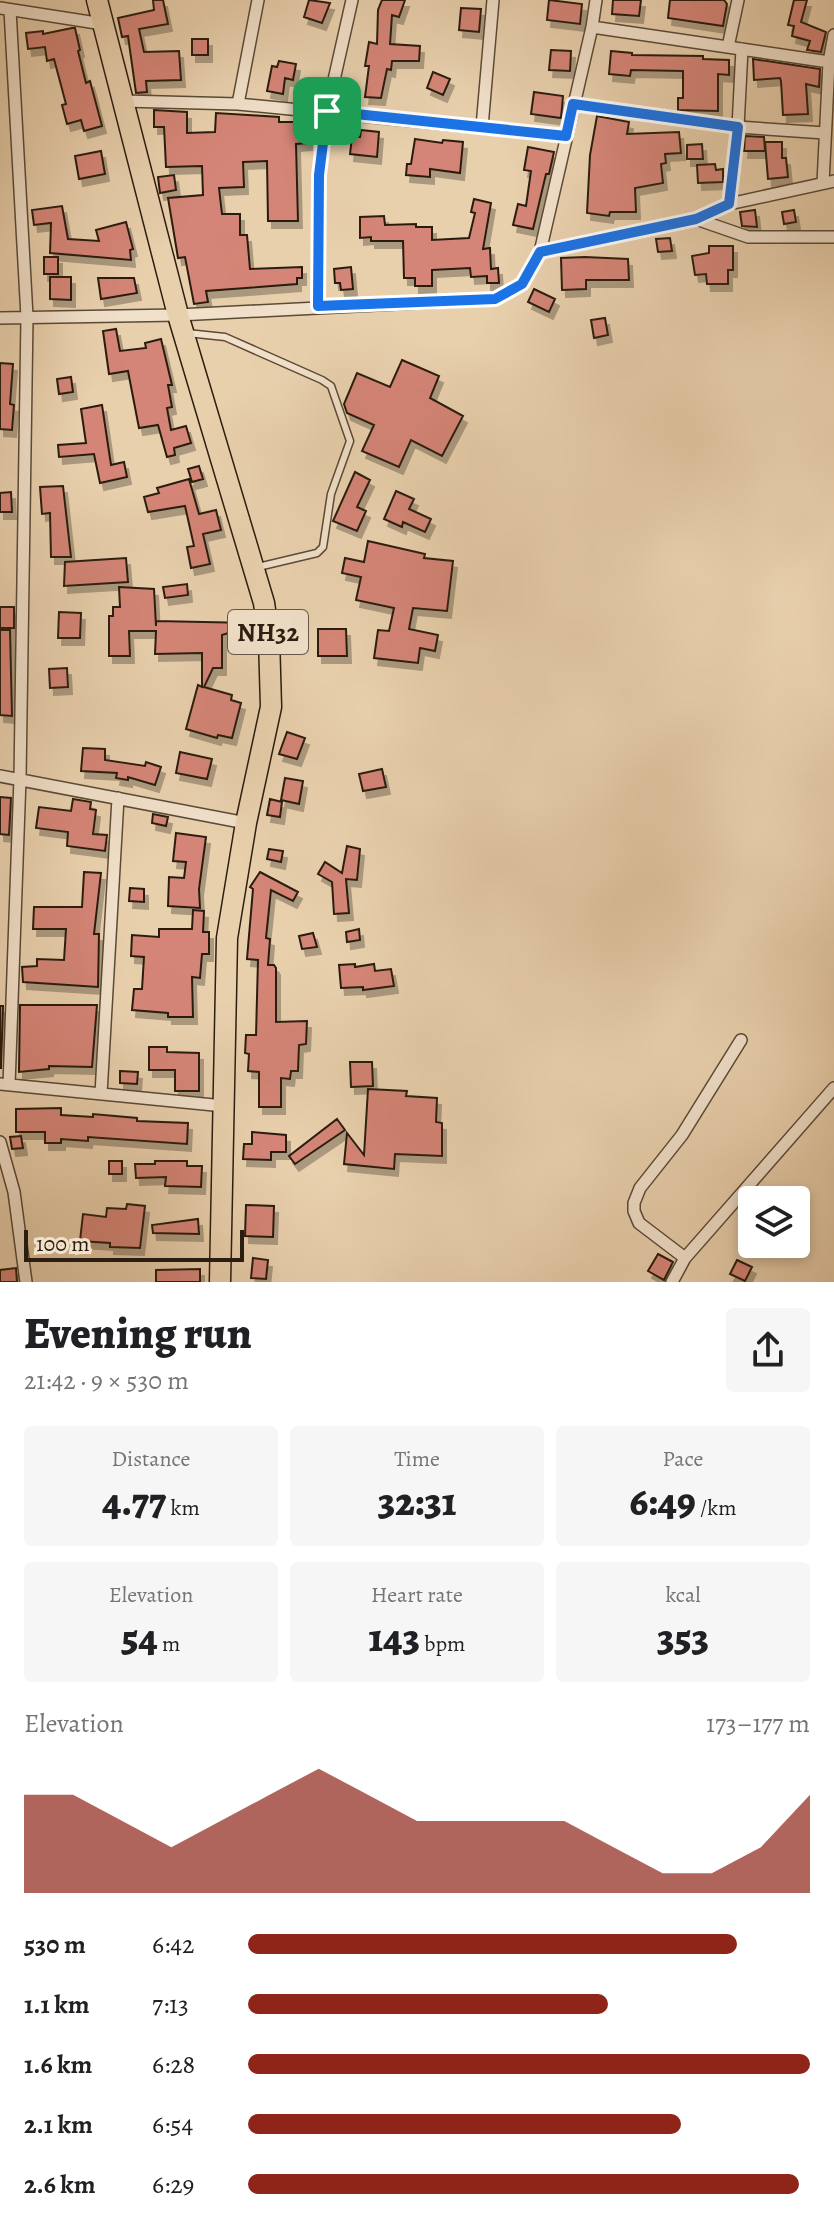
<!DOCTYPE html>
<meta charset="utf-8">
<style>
:root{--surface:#fff;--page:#f6f6f6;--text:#202124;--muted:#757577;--accent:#8f2418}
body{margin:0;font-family:Alegreya,serif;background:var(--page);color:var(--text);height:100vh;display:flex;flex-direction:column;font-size:30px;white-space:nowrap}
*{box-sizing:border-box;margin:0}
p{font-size:26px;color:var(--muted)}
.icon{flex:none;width:44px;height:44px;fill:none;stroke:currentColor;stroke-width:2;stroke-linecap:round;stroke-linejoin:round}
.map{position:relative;height:1282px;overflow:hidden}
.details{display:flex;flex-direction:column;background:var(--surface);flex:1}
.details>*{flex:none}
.controls{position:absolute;left:738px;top:1186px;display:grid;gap:16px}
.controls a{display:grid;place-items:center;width:72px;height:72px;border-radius:8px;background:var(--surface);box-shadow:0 4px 12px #0003;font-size:40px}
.scale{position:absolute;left:24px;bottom:20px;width:220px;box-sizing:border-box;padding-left:8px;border:4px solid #2b1d10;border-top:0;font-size:22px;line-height:28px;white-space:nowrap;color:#2b1d10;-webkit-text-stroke:6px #f1e0ca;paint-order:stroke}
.pin{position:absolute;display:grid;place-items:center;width:68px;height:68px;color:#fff;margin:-34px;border-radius:16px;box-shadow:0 4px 12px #0006}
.round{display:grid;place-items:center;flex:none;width:84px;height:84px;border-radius:8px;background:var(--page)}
.summary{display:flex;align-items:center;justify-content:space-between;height:136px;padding:0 24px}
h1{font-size:44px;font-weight:800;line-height:60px}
.stats{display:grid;grid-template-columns:repeat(3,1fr);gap:12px;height:136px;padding:8px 24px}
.stats div{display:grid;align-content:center;border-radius:8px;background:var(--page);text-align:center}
.stats b{font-size:40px;font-weight:800}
.stats small{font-size:22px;font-weight:400}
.stats p{font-size:22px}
.chart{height:224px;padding:16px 24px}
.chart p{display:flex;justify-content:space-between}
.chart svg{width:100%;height:144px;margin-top:8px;fill:var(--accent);opacity:.7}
ul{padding:0 24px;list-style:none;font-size:26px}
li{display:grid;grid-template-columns:128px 96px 1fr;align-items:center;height:60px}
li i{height:20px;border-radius:10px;background:var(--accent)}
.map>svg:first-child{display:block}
</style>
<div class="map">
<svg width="834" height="1282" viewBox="0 0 834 1282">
<defs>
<filter id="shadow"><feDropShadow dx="4" dy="7" stdDeviation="0" flood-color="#0004"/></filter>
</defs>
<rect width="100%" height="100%" fill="#e9d0ad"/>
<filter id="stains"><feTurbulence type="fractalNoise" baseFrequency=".0025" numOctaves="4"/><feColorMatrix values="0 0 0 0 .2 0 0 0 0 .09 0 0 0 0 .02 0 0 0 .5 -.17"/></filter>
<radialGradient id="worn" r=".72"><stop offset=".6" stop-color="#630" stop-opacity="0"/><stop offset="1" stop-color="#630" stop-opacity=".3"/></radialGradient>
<path fill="#d58577" stroke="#2b1d10" stroke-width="2" filter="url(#shadow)" d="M153,0H163L168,24L139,29L144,52L179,51L181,80L146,81L147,92L136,93L128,36L122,37L118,18L154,10Z
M309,0L330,3L322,23L304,17Z
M382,0H405L399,17L392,15L390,44L420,46L419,61H392L391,70L387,69L381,98L365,97L369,66H365L369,42L377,44L378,10Z
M549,0L582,4L580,24L547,20Z
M613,0H641L639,16L612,14Z
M670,0H724L727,4L723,26L668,18Z
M794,0H807L801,22L826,32L821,52L807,50L810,41L792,36L794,26L788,25Z
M461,8L481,9L479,32L459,30Z
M72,28H75L80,50L78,51L86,83L90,81L102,126L84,131L81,120L67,124L62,105L66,104L54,59L47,61L45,47L28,49L26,33L43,31V34Z
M192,39H208V55H192Z
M551,50L571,51L570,71L549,70Z
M611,51L632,53V55L703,56V59L729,60V75L718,74V111L678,110V98H683V71L631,70L630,76L609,74Z
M753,59L820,69L819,87L806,84L808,114L783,115L781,81L780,78L754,80Z
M279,61L296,64L293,80L285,78L283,94L267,91L272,66L277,67Z
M433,72L450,79L443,95L427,88Z
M534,92L563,96L561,118L531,114Z
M154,110L187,112V133L215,132L216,113L279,117V122H308V143L296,144L298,221H268L267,161L243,162L244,187L219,188L222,214H240V235H247L250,269L302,267V278H297V284L206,291L208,302L194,304L185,257L178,258L168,198L203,195L202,166L166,167L164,127H154Z
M597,116L629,122L627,134L679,132L681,153L665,154L666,163L661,164L663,183L635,188L636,212H610L609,216L587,213L590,155Z
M361,130L379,132L377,157L350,154L352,137H360Z
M745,136L764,137L765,151H744Z
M415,139L442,143L443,140L463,142L460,173L430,169V177L406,175L407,164H411Z
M765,142H782V158H786L788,177L768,179Z
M702,144L703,159H687V145Z
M528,147L554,152L549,174H546L533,229L513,225L518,204L526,206L531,171L524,170Z
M101,151L105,174L79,179L75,156Z
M715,164L716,170L723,169V182L698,183L697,165Z
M174,175L176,190L160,193L158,177Z
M474,199L491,203L483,249L490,248L491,269L498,268L499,283H487V276L471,277L470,268L432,270V286H415V278H404L403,241H371V237L360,238V217L384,216L385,225L416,224V227H432V240L469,238L475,213L471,212Z
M62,206L68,239L99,241L96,230L126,222L133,249L130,250L131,260L50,253L51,223L34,225L32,210Z
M755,210L757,227L742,226L740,212Z
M794,210L796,222L784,224L782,212Z
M670,238L672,251L658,252L656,239Z
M709,246H733V270H728V284H707L706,274L695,275L692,256L709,253Z
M44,257H58V274H44Z
M585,257L628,259L629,280H586V289L562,290L561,258Z
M351,267L353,289L341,290L340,283H335L334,269Z
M50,277H71V300L50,299Z
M98,278H134L137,293L101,299Z
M534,289L555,299L549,312L528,302Z
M605,318L608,335L594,338L591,320Z
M116,329L120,351L146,348L145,343L161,339L172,385H168L172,407L167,408L171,430L186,426L191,443L174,448L175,455L167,457L158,425L139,428L128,371L109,374L103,331Z
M402,360L439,376L430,398L463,416L442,456L411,440L399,467L362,451L374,425L347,413L344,404L357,373L390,387Z
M0,363L13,364L10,404L14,405L12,430L0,429Z
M71,377L73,392L59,394L57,379Z
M102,405L111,465L124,462L127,477L100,483L94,454L59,457L58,445L86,443L81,409Z
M199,466L203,479L192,482L188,469Z
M355,472L370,480L357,507L366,511L357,531L333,521Z
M189,479L199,514L216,510L221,530L203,534L210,564L191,568L187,547L194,546L185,506L148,512L144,497L159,493L157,488Z
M63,486L71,557H51L50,513L42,514L40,487Z
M396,491L414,499L409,509L431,519L425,532L403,522L402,527L384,519Z
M11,492L12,512H0V493Z
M368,541L425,554L424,558L453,561L447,611L413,608L409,629L438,635L435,651L420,648L418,663L374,658L378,630L389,631L394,608L356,600L361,577L342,573L345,558L364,562Z
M126,558L128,582L64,586L65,562Z
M187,584L188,595L165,598L163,587Z
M119,587L154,589L156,626V621L251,623V626L222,635V668H213L204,687L232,695L231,700L241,703L232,738L218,735L217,738L186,729L198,685L202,687V653L155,654L156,631H129L130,656H109V616H113V607H120Z
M0,607H14V628H0Z
M59,612L81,613L80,638H58Z
M318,629H346L347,656H318Z
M0,630H10L12,716L0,715Z
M67,668L68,687L50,688L49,669Z
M287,732L305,738L297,759L279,754Z
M83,748L105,749V760L145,766L146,762L161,767L155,785L128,777V780L116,778L117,773L81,771Z
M180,752L212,759L207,779L176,773Z
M382,769L386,787L363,791L359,774Z
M285,778L303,781L299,804L281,800Z
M0,797L11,798L9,835L0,834Z
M73,799L91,802L90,809L96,810L93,834L107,835L105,851L67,846L68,832L36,828L39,807L71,811Z
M270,799L282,802L280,817L267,815Z
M153,814L168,817L166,826L152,823Z
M176,833L206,837L199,889L200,908L168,906L169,877L184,878L186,862L173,861Z
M347,846L360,849L357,880L346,879L349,913L334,914L332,882L318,874L325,862L342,873Z
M269,849L283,851L281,862L267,859Z
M84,872L101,873L94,934H99L98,987L23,982L22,967L37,966V959L64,960L66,929H33L34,907H82Z
M260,872L298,892L293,901L271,890L266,938L270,939L268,965H274L276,968V1022L307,1021L306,1044L299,1045L298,1071H291L290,1079L281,1078V1107H259V1072L248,1071L249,1054L245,1053L246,1035H256L258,960L247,959L253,889L250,887Z
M130,888L144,889V902L129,901Z
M193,910L204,911L203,932H209V954H202L200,978L192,977L193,1017H168V1013L132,1010L134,989H142L144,957L131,956L132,935L159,937V929H192Z
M359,929L360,940L347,942L346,932Z
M313,933L317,947L302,949L299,936Z
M355,964V967L374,964L375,971L391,969L394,986L363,990V987L341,988L339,965Z
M20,1005H97L92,1067L49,1066V1069L19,1072Z
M0,1006H3L1,1068H0Z
M149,1047H167V1052L199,1053V1091H175V1070H149Z
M350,1062H372L373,1086L351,1087Z
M120,1071L138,1072L137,1084L120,1083Z
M368,1089L407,1091L406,1096L437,1098L436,1122L442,1123V1156L395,1154L394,1169L344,1164L347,1133L364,1155Z
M61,1108V1115L93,1117V1114L137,1118V1121L188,1123L187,1144L88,1137V1141L61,1139V1143H45V1132H16V1109Z
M337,1119L345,1130L295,1164L289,1156Z
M252,1132L286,1135V1152H271V1160L243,1159L244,1144H252Z
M21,1136L23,1148L12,1149L10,1137Z
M109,1161H122V1174H109Z
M155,1161H187V1166H202L201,1187L165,1186L166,1177L136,1178L135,1164H155Z
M127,1204L145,1206L140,1248L110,1247V1243L80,1241L83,1214L106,1217L107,1208L126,1209Z
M246,1205L274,1206L273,1237L245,1236Z
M198,1219L199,1234L153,1233L152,1225Z
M658,1254L673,1262L664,1280L648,1271Z
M253,1258L268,1260L266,1279L251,1278Z
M737,1260L752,1267L745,1281L730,1274Z
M16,1268L17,1282H0V1270Z
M200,1269V1282H156V1270Z"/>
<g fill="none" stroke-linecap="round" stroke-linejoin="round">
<g stroke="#5a4a37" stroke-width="9">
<path id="service" d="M187,333L225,337L322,380L331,386L350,441L331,494L323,547L317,553L258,567"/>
</g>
<g stroke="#5a4a37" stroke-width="14">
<path id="minor" d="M0,8L103,24
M592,27L829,62
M728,47L738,0
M124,101L238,104L566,136
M238,104L258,0
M573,104L738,127L825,133
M482,127L493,0
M823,183L829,62L834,35
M729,204L738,127L742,49
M696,219L748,237H834
M540,252L696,219L729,204L834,181
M318,306L319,175L327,111L352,0
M0,318L178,315L495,299L522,284L540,252L592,27L596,0
M0,776L246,823
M0,1084L224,1106
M9,1085L20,778L27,317L10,10
M101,1094L118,798
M0,1142L14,1192L26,1282
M685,1258L834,1088
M672,1282L685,1258L639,1223L634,1211V1203L640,1188L682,1135L741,1040"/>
</g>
<g stroke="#2b1d10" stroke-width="23">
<path id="trunk" d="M97,0L178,315L264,603L269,638L271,707L246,823L227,938L220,1282"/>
</g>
<use href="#service" stroke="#f1e0ca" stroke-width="6"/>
<use href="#minor" stroke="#f1e0ca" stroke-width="11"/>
<use href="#trunk" stroke="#e9d0ad" stroke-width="20"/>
</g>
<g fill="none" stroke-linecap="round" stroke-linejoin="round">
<g stroke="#fff" stroke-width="16">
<path id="route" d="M573,104L738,127L729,204L696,219L540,252L522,284L495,299L318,306L319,175L327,111L566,136Z"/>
</g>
<use href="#route" stroke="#1a73e8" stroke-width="10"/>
</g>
<g text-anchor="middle" stroke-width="7" stroke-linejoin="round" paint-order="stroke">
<rect fill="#f1e0ca" stroke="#665848" stroke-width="2" x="228" y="610" width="80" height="44" rx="6"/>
<g font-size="26" font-weight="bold" fill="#2b1d10">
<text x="268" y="641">NH32</text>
</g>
</g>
<rect width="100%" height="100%" filter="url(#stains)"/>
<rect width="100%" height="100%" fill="url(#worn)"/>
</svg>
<div class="controls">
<a><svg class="icon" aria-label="layers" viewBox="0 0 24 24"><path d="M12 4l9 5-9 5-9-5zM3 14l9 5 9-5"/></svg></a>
</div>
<div class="scale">100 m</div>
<div class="pin" style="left:327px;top:111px;background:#1e9e55"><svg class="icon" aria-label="arrive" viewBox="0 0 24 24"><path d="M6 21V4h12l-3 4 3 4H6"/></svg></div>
</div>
<section class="details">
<div class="summary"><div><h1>Evening run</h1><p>21:42 · 9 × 530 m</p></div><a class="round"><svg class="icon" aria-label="share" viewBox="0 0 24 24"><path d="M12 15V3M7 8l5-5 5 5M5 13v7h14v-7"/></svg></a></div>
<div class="stats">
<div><p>Distance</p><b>4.77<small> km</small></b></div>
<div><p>Time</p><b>32:31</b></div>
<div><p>Pace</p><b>6:49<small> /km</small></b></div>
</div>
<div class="stats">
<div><p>Elevation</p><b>54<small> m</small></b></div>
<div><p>Heart rate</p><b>143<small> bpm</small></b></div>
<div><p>kcal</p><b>353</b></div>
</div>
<div class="chart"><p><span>Elevation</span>173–177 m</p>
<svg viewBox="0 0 160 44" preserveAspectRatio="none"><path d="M0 44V14L10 14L20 22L30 30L40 22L50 14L60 6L70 14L80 22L90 22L100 22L110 22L120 30L130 38L140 38L150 30L160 14V44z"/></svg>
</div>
<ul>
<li><b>530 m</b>6:42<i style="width:87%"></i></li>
<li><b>1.1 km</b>7:13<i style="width:64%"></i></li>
<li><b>1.6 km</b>6:28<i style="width:100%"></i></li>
<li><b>2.1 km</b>6:54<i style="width:77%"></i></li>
<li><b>2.6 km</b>6:29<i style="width:98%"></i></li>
</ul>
</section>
